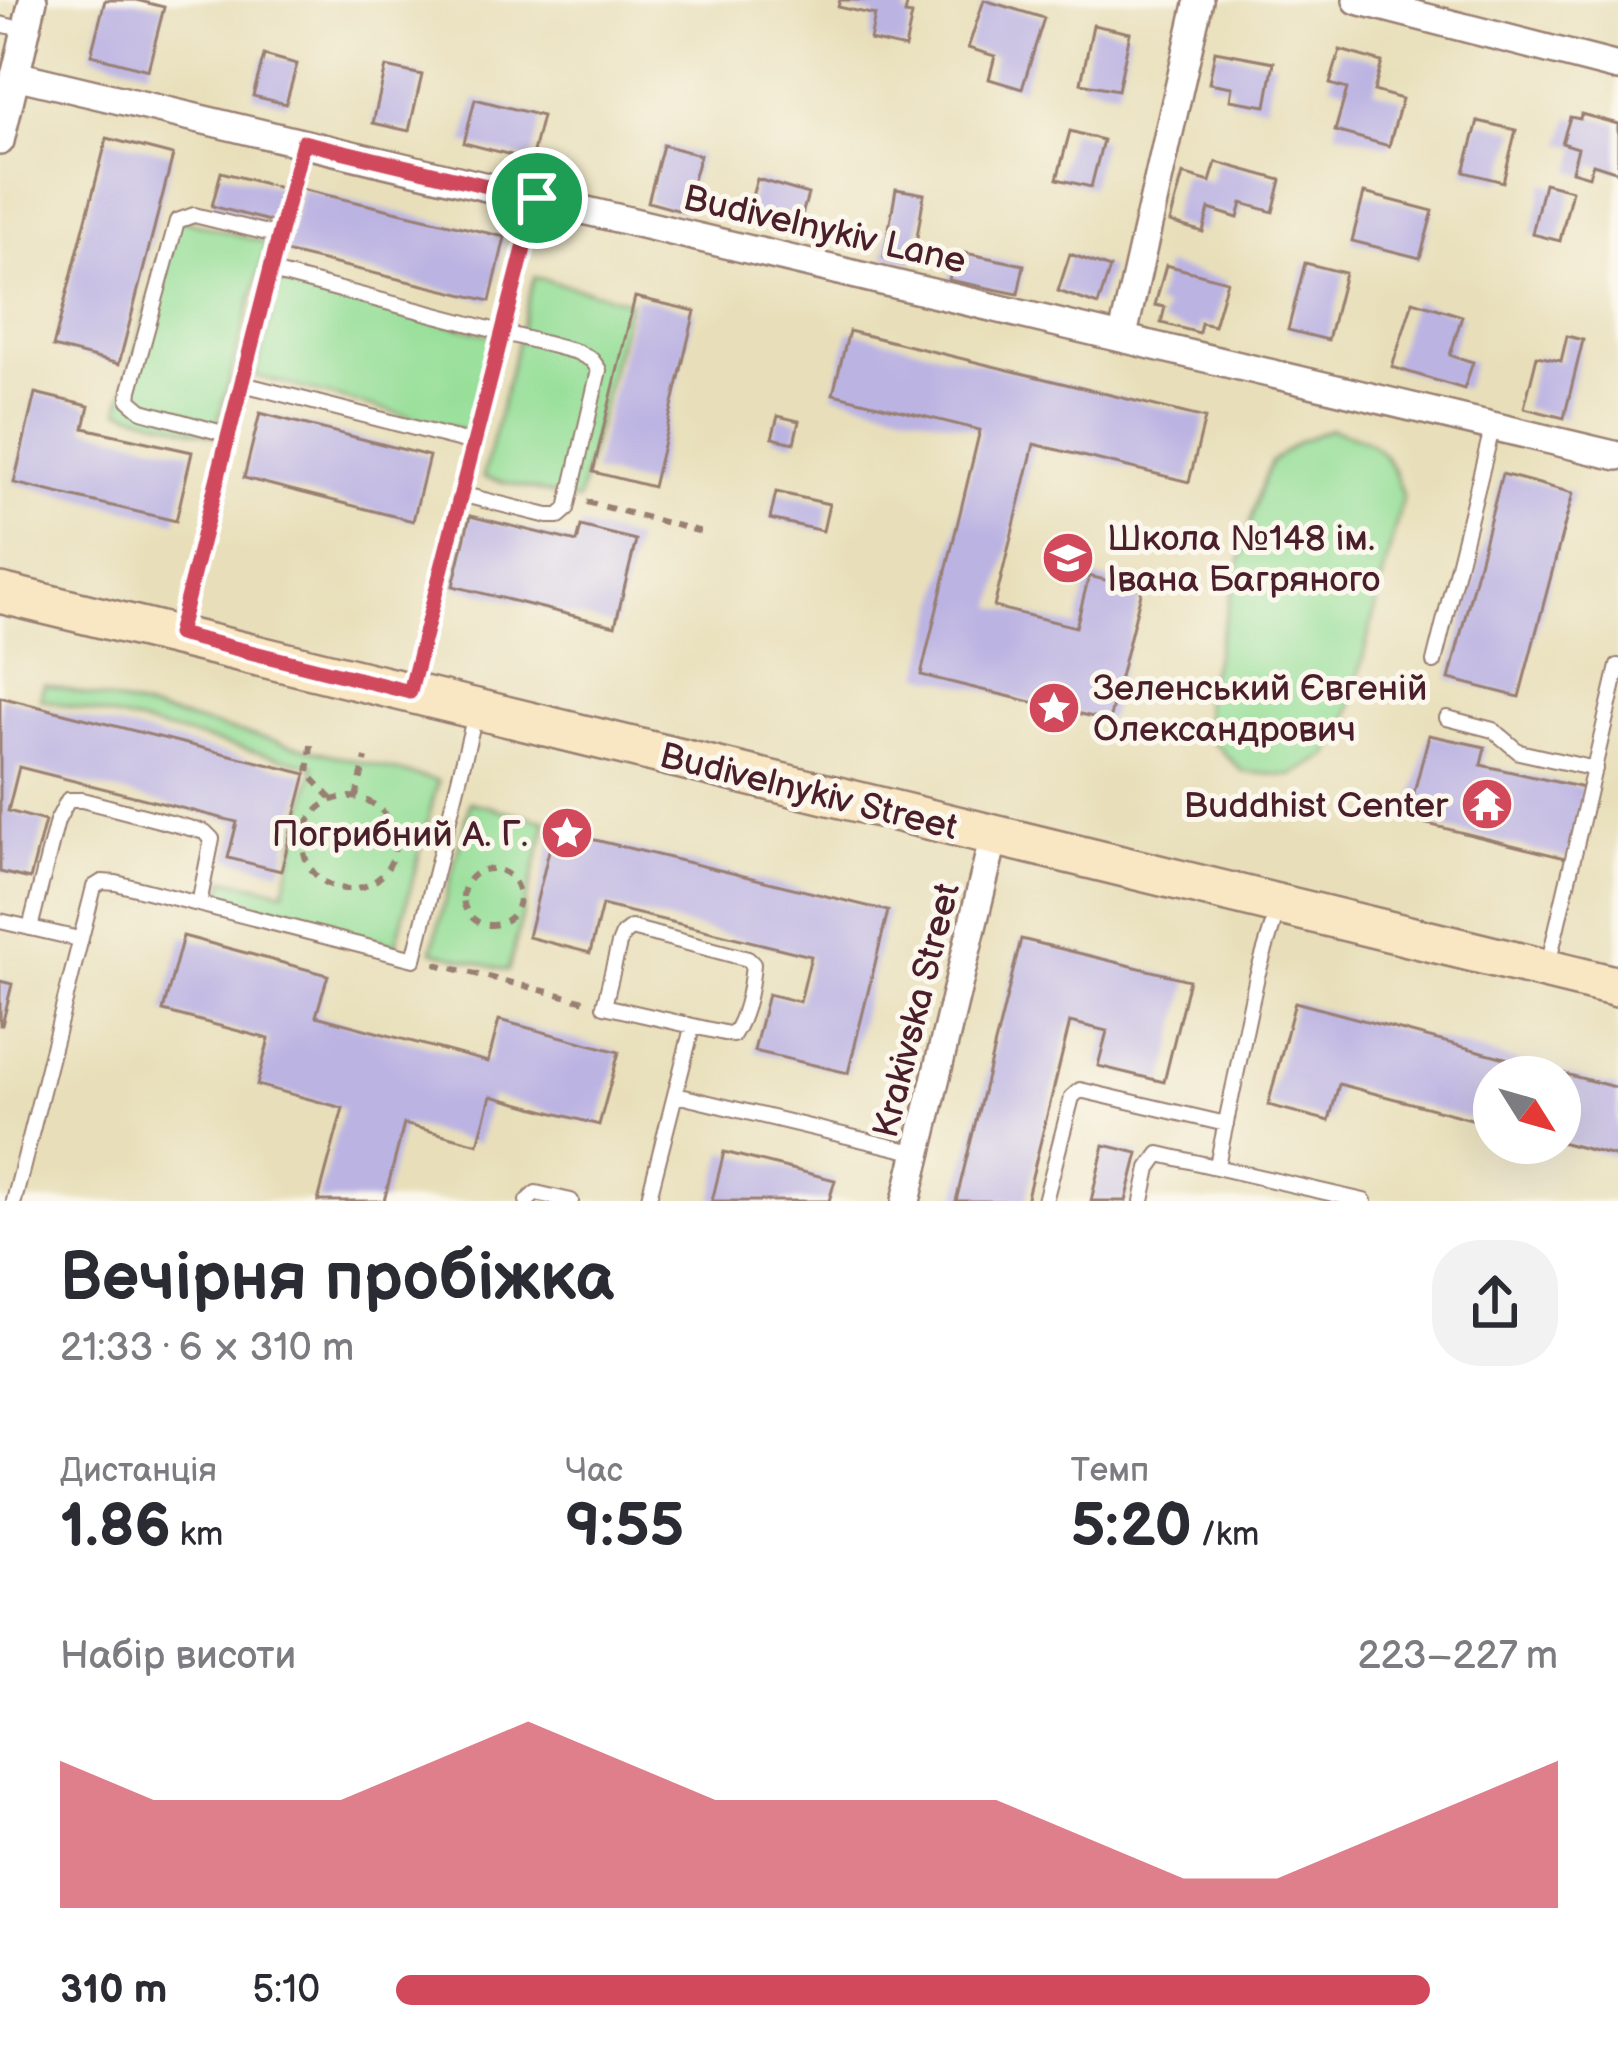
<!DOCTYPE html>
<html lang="uk">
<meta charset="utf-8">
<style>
:root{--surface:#fff;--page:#f2f2f3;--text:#2b2b33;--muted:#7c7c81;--accent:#d1495b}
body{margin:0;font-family:"Balsamiq Sans",sans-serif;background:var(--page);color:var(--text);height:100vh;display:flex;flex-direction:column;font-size:45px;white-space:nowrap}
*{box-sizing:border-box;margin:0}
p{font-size:39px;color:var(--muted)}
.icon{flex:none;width:66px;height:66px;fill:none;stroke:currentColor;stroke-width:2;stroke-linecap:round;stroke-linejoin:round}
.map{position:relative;height:1201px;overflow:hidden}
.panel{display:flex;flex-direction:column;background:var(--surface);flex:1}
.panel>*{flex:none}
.needle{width:78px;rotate:127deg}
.tools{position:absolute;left:1473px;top:1056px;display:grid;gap:24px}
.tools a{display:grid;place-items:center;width:108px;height:108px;border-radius:50%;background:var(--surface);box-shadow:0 12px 48px #0002;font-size:60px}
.pin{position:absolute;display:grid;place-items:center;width:102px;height:102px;color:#fff;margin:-51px;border:6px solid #fff;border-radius:50%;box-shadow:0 3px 12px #0007}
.round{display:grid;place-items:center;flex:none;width:126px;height:126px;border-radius:48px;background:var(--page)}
.headline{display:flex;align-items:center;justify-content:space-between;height:204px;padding:0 60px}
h1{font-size:66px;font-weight:800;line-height:90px}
.stats{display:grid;grid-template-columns:repeat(3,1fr);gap:18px;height:204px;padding:12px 60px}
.stats div{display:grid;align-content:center}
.stats b{font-size:60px;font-weight:800}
.stats small{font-size:33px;font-weight:400}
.stats p{font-size:33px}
.chart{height:336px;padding:24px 60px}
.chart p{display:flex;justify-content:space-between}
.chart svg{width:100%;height:216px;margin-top:12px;fill:var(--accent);opacity:.7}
ul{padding:0 60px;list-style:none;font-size:39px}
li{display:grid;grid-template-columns:192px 144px 1fr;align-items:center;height:90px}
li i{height:30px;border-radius:15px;background:var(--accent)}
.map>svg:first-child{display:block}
</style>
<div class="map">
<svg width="1618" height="1201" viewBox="0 0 1618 1201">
<rect width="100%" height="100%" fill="#fbf7ec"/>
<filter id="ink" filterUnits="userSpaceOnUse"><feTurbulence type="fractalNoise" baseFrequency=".00833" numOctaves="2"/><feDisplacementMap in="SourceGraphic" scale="24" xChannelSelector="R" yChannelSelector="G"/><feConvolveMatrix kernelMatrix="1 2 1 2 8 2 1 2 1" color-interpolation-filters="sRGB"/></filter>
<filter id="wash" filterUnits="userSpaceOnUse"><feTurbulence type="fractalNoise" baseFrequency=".004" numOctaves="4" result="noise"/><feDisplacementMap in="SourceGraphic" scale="48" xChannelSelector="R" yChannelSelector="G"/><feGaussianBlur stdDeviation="2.7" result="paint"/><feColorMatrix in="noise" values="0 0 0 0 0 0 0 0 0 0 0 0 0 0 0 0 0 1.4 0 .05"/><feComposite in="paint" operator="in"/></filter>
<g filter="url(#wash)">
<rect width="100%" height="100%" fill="#e8dfba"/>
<path fill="#98df9a" stroke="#717f62" stroke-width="3" d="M172,217L267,243L214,436L119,410Z
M534,277L629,301L578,501L483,477Z
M280,281L494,336L468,432L255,376Z
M1330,429C1375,441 1389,450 1403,496L1349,714L1330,754L1291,776L1243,772L1210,739L1204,698L1258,495L1271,462L1298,442Z
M44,684L438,781L396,945L220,901L225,879L284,891L314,766L40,699Z
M470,802L547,821L508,971L432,951Z"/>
<g id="blocks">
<path fill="#bbb3e2" d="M105,0H136L164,7L148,70L91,55Z
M840,0H908L905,14L912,15L905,48L870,40L875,15L838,7Z
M984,0L1044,18L1022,89L989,79L995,56L968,48Z
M1093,25L1130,33L1118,90L1081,83Z
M1340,50L1382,62L1374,91L1402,99L1389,146L1335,131L1347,89L1330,84Z
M1215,51L1274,62L1266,106L1230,100L1232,87L1209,83Z
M264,55L297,64L286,104L253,96Z
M386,67L422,75L409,131L373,123Z
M475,99L542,116L531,160L464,143Z
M1581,114L1618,124V172L1593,164L1589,176L1572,171L1578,148L1562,143L1570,117L1580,119Z
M1478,121L1516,130L1503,182L1464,172Z
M1070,131L1103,140L1091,187L1057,179Z
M107,138L173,155L119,364L53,347Z
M663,145L700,155L684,212L648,202Z
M1216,162L1281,180L1273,212L1242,203L1238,218L1209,209L1203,232L1170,222L1183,174L1210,182Z
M221,172L281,188L273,222L212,206Z
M757,179L808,194L798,229L747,213Z
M1544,183L1572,190L1560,241L1532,234Z
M301,189L505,237L490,301L285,252Z
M896,189L924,194L913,262L884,257Z
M1364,193L1433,211L1420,258L1352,241Z
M955,251L1024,265L1018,294L949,280Z
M1070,254L1110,268L1098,305L1058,291Z
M1305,263L1345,273L1328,340L1288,330Z
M1166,265L1227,281L1214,326L1201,323L1199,333L1161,323L1165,307L1155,305Z
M635,297L695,311L653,487L593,472Z
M1413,301L1462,316L1450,355L1473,362L1464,389L1392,367Z
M849,331L1205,418L1189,482L1034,444L994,607L1076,627L1089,576L1142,589L1109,721L921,675L980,430L833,394Z
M1567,336L1583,340L1564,418L1524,408L1537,356L1561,361Z
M35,393L89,406L84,428L192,452L176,521L14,483Z
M260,413L429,456L413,521L244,478Z
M778,416L799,421L794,443L772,438Z
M1502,474L1573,493L1519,697L1449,679Z
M776,492L829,504L823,531L770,519Z
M470,516L577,542L581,526L636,540L615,626L453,586Z
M0,697L306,774L281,871L228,858L237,822L19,767L8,811L45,821L30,879L0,872Z
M1429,735L1485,747L1481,765L1583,788L1569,859L1407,819Z
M554,830L888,911L848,1073L754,1051L768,994L800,1002L811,956L602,905L590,953L528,937Z
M183,936L328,975L316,1016L488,1062L499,1020L619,1052L599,1125L491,1096L478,1144L404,1124L384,1201H318L343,1108L257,1085L269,1039L163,1011Z
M1021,939L1189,980L1164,1082L1098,1066L1107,1031L1070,1022L1026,1201H956Z
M0,981L12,984L2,1025H0Z
M1295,1002L1618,1088V1157L1560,1142V1077H1494V1125L1339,1084L1329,1121L1268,1105Z
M1104,1145L1138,1153L1126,1201H1091Z
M724,1152L835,1180L829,1201H712Z"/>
</g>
</g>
<g filter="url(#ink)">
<use href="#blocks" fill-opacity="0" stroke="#997f72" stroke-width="3"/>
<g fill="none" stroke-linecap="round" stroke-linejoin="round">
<g stroke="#997f72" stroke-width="18">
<path id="lane" d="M0,24L25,30
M303,142L272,272L577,352L592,360L599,370L567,509L559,516H548L460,494
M243,384L473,443
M230,435L142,411L129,400L130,390L177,221L194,215L280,236
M178,635L272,272
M1434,662L1493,425
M411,688L509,304
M1447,718L1493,730L1519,752L1595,769
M0,921L79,939
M30,928L57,821L68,800H82L205,832L212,839L199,904
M631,928L748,959L753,964C751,987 746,1016 733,1035L604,1006L619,944L623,934Z
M1548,965L1618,666
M676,1095L918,1153
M1217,1165L1257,976L1278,908
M14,1201L94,887L102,882L116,883L414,959L475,715
M527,1201L536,1193L571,1201
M648,1201L692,1028
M1045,1201L1072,1097L1080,1090L1226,1124
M1142,1201L1149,1168L1159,1154L1364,1201"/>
</g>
<g stroke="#997f72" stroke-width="32">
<path id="street" d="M1357,0L1618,67
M15,75L1618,456
M0,141L33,0
M1123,335L1199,0
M906,1201L994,836"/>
</g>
<g stroke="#997f72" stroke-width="44">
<path id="secondary" d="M0,593L1618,987"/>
</g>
<path stroke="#997f72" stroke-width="6" stroke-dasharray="9 9" stroke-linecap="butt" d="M515,283L530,226
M587,502L702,532
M311,745L308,774L333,800
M356,797L366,758
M303 843a46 46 0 1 1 92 0a46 46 0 1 1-92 0Z
M463 897a28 28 0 1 1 56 0a28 28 0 1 1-56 0Z
M435,964L585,1001"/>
<use href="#lane" stroke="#fff" stroke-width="14"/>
<use href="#street" stroke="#fff" stroke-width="27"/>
<use href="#secondary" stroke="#f9e7c3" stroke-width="39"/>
</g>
</g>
<g fill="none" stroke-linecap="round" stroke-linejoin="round" filter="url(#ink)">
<g stroke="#fff" stroke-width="24">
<path id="route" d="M303,142L537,198L410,692L178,634Z"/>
</g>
<use href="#route" stroke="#d1495b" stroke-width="15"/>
</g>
<defs>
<g id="school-disc" transform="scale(2.7)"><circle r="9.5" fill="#d1495b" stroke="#fbf7ec"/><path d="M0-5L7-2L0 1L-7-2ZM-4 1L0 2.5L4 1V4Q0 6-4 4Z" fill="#fff"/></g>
<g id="sight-disc" transform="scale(2.7)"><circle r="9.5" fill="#d1495b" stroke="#fbf7ec"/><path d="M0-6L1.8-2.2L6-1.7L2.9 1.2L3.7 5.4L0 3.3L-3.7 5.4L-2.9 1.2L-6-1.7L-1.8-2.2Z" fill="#fff"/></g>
<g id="temple-disc" transform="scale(2.7)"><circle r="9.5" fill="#d1495b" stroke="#fbf7ec"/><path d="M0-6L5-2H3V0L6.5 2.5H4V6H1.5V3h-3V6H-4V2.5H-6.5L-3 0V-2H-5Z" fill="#fff"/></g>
</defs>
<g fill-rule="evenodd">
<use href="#school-disc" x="1068" y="558"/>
<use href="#sight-disc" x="1054" y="708"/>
<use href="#temple-disc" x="1487" y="804"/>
<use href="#sight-disc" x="567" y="833"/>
</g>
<g text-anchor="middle" stroke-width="10" stroke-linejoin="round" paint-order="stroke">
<g font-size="36" fill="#4a1f2b" stroke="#fbf7ec">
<text transform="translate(825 228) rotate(13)" y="13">Budivelnykiv Lane</text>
<text transform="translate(809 790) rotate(14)" y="13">Budivelnykiv Street</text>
<text transform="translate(915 1010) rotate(-76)" y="13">Krakivska Street</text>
</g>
<g font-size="36" fill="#4a1f2b" stroke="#fbf7ec" text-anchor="start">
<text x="1107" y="550">Школа №148 ім.<tspan x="1107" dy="41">Івана Багряного</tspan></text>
<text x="1093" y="700">Зеленський Євгеній<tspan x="1093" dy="41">Олександрович</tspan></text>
<text x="1448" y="817" text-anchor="end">Buddhist Center</text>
<text x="528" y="846" text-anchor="end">Погрибний А. Г.</text>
</g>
</g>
</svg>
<div class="tools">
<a><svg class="needle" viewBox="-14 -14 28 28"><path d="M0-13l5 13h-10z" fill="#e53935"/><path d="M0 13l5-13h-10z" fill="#7c7c81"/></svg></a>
</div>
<div class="pin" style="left:537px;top:198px;background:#1e9e55"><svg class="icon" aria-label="arrive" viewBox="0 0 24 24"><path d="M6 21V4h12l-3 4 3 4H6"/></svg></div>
</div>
<section class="panel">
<div class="headline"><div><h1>Вечірня пробіжка</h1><p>21:33 · 6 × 310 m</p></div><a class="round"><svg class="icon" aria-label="share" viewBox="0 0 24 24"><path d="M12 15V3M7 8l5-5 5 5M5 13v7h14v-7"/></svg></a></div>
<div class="stats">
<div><p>Дистанція</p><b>1.86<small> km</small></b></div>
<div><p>Час</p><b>9:55</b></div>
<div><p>Темп</p><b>5:20<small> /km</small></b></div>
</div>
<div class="chart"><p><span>Набір висоти</span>223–227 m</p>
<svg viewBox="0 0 160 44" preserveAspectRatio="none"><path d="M0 44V14L10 22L20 22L30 22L40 14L50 6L60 14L70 22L80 22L90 22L100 22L110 30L120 38L130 38L140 30L150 22L160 14V44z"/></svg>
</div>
<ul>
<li><b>310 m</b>5:10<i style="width:89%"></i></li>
</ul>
</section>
